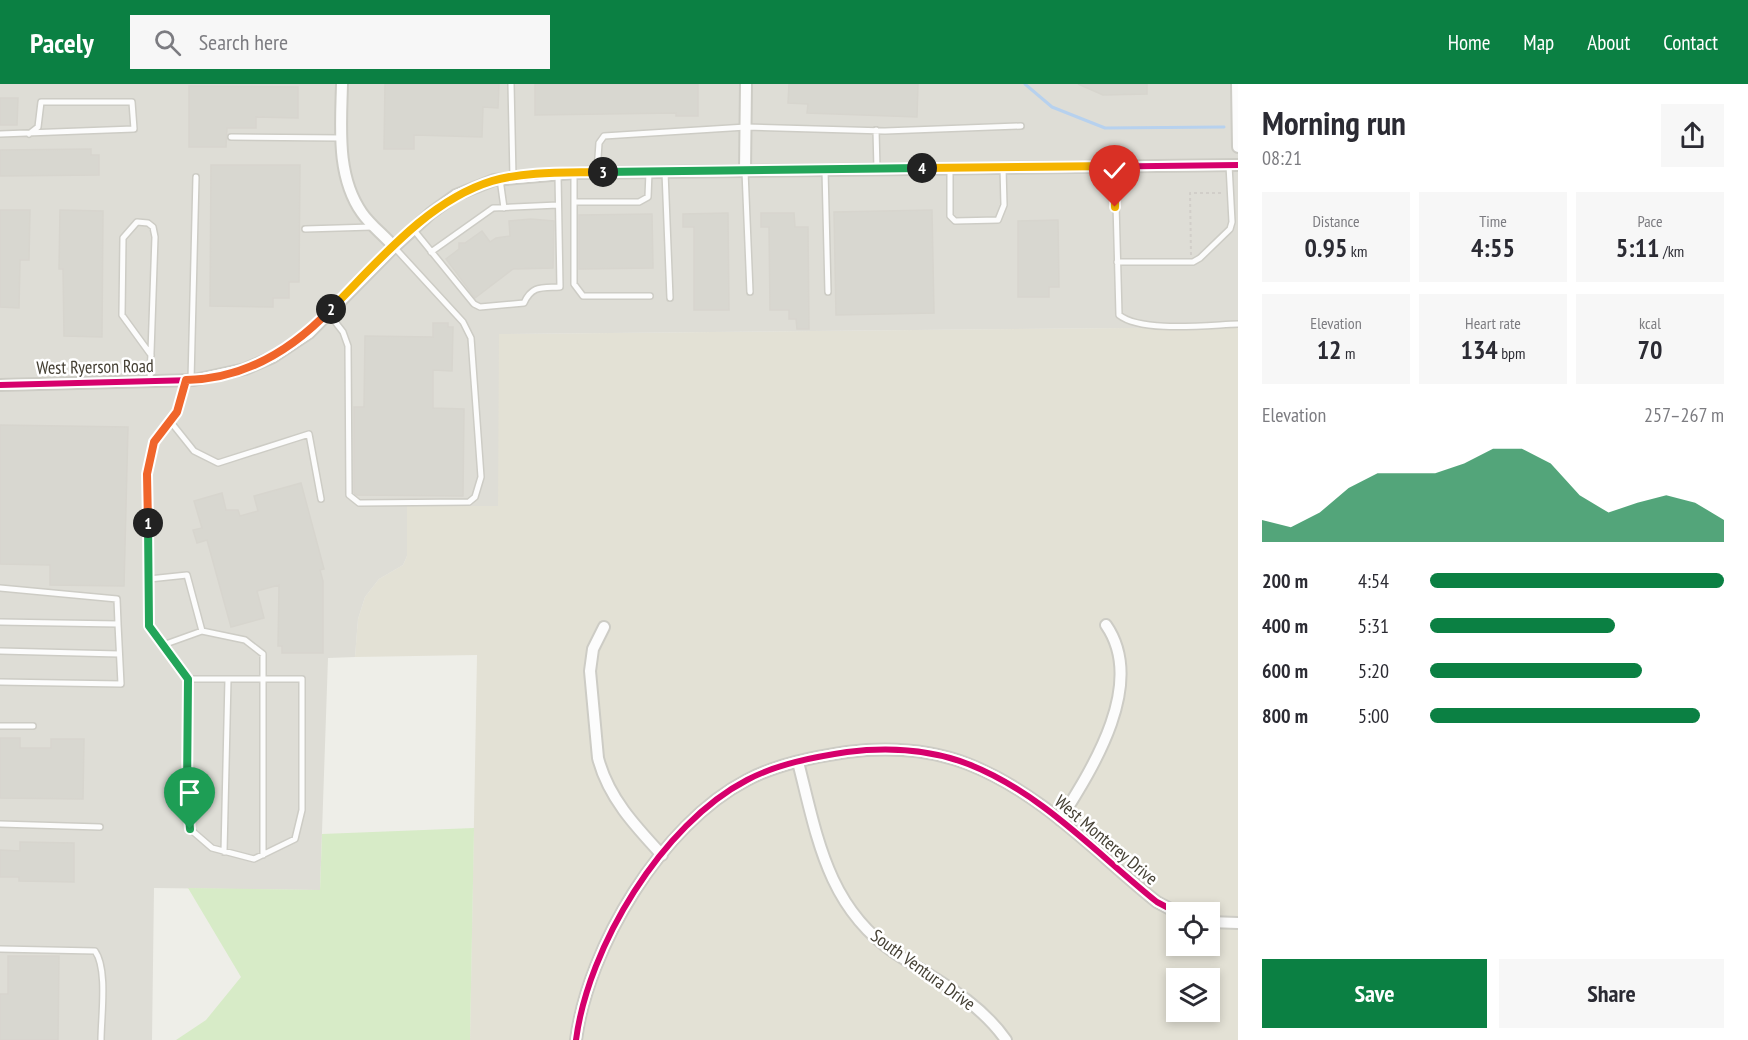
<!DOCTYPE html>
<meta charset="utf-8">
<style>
:root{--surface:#fff;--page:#f7f7f7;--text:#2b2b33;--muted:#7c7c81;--accent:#0b8043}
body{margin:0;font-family:"PT Sans Narrow",sans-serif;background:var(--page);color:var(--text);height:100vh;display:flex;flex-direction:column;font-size:22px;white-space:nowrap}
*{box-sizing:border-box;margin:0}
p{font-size:20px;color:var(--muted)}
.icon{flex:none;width:33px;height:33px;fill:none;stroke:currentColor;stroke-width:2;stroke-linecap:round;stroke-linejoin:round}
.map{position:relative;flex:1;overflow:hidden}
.panel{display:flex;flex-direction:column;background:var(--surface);width:510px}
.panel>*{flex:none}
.controls{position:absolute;left:1166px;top:818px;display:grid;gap:12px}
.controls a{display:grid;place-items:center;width:54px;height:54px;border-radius:0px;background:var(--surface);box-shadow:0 3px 9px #0003;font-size:30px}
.pin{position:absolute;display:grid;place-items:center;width:51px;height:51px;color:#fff;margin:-62px -26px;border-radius:50% 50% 50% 0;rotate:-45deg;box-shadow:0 0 6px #0007}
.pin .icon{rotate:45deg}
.km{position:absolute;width:30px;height:30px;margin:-15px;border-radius:50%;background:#222;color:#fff;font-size:16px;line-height:30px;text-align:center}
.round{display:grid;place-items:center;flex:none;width:63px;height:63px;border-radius:0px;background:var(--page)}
.head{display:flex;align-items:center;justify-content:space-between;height:102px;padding:0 24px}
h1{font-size:33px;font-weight:600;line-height:45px}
.metrics{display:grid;grid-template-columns:repeat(3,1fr);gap:9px;height:102px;padding:6px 24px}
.metrics div{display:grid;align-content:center;border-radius:0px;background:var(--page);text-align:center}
.metrics b{font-size:26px;font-weight:600}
.metrics small{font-size:16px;font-weight:400}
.metrics p{font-size:16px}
.chart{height:168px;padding:12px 24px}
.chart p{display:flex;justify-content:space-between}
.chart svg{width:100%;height:108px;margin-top:6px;fill:var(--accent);opacity:.7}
.action{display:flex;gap:12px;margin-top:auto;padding:12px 24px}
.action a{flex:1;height:69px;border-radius:0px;background:var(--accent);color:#fff;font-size:24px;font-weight:600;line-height:69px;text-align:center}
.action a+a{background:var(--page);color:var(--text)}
ul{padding:0 24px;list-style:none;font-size:20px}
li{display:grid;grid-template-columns:96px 72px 1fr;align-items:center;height:45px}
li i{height:15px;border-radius:8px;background:var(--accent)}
header{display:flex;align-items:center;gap:36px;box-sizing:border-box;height:84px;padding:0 30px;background:var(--accent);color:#fff}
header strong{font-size:28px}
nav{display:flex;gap:33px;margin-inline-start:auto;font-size:21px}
.search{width:420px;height:54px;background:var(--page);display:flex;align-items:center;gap:15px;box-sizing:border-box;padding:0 21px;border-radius:0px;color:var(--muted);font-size:22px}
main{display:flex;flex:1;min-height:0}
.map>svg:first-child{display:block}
</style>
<header>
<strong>Pacely</strong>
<div class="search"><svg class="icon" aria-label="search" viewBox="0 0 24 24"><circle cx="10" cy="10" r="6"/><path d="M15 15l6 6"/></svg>Search here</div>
<nav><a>Home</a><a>Map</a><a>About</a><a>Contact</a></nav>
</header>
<main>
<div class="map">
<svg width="1238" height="956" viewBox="0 0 1238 956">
<rect width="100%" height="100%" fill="#eeeee8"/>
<path fill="#e3e1d5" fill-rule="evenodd" d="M1238,243V956H470L477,571L355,573L358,535L365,513L379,495L403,481L407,472V422H498V250ZM1176,828H1209V861H1176ZM1176,894H1209V927H1176Z"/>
<path fill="#deddd6" d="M0,0H1238V243L499,250L498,422H407V472L403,481L379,495L365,513L358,535L355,573L328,574L320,806L154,804L152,956H0Z"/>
<path fill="#d7ebc7" d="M474,744L470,956H176L206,936L241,893L188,804L320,806L322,750Z"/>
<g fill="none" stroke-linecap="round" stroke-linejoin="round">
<path stroke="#b7d1ee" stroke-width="3" d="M1025,0L1052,23L1105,44L1224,43"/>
</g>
<path fill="#d8d7d0" stroke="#d7d5ce" stroke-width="1.5" d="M385,0H499L498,24L483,23L482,53L414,51V65H384Z
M535,0H698V32H676V29L535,31Z
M789,0H918L917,33L807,29L808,20L788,19Z
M1078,0H1147V10L1103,11Z
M189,2L298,3V34L256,33V44H227L226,63H189Z
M0,14H18L17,41H0Z
M91,65V71H99V91L0,92V66Z
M211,81H300L299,198H289V214H273V223L210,222Z
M0,126H30L29,176H20L19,224L0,223Z
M60,126L103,127L102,253L64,252L63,185H59Z
M932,126L934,229L836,231L834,128Z
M728,129L729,226H694V143H683V130Z
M761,129H794L795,143H808L809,245H797L796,235H789V226H770L769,143H761Z
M652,130L653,184L579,185V131Z
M531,135L554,137L553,184L513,185L475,214L446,175L459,165V159H465L482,147L490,158L496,154L510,152L509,137Z
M1058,136L1059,203H1049V213H1018V137Z
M433,239H448V243H453L452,287L433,286V324L464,325L463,412L357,411L354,409V323H364L365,252L433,253Z
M0,341L128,343L124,502L50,501V481L0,480Z
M301,399L324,485L320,486L323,497V569H282V562H278L279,501L257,507L264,534L231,543L207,456L197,459L193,446L202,444L194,417L222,409L226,426H238L240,432L258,427L254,412Z
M0,654H20V664H51V655H84L83,715L0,714Z
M20,758L74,759V798L19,797V793H0V766L20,767Z
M8,872H59L58,956H0V910H8Z"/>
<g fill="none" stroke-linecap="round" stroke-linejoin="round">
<g stroke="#cdccc5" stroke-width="8">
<path id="service" d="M511,0L513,93
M876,46L877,85
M0,50L134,45L132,18H41L38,43L29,50
M231,53L341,54
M1115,82L1119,231C1142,249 1208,241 1238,240
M950,84V132L955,137L998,136L1004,121L1003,84
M825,86L828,208
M745,87L750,208
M597,88L599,59L604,52L746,43L885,47L1021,42
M665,88L670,214
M574,89V200L583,212H650
M500,95L504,124
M574,118H639L648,113L649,88
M305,145L372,143
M413,145L474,220L480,223L524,219C532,201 542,204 560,203L558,91
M431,168L493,124L558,121
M1117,178H1193L1200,174L1230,145L1232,138L1229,81
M329,230L343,248L348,262L349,411L359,419L469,418L475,413L481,393L471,254L463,238L394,163
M186,296L177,328L154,358L147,390L149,542L188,595L187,708L190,745L212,764L254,775L295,755L302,726V595H188
M191,296L196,93
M150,297L155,153L153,143L148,139L137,138L123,154L122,231L151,271
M170,337L194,367L218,379L309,350L321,415
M149,495L187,491L202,547L163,561
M0,504L117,515L118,540
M0,538L118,540L121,600L0,598
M202,547L245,556L263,570V771
M0,567L119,570
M0,642H33
M0,740L100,743
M224,768L228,595
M0,865L95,867C108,885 101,933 101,956"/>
</g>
<g stroke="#cdccc5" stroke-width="14">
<path id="minor" d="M342,0C341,43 336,92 362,129C371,142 384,151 394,163
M1237,0L1238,63
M745,87L746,0
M0,301L194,296L245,285L273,273L309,249L394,163L431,129L456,111L494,96L574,89L1238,81
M604,543L593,565L590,587L598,674C608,713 635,742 662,771
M798,678C817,752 827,823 895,869C934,895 978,916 1006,956
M1060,736C1092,685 1147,600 1106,541
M1209,838L1238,839
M576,956C588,863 662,740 747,696C777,680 814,673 847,668C888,663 929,665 968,680C1042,709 1096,769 1157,818L1176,828"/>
</g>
<path stroke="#d1cec9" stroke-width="2" stroke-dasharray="3 3" stroke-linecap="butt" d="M1191,171L1190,109H1224"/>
<use href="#service" stroke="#fcfcfc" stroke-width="5"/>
<use href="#minor" stroke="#fcfcfc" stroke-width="10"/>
<g stroke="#fff" stroke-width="10">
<path id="cycleway" d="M0,301L194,296L245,285L273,273L309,249L394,163L431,129L456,111L494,96L574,89L1238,81
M576,956C588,863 662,740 747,696C777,680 814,673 847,668C888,663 929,665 968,680C1042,709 1096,769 1157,818L1176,828"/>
</g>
<use href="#cycleway" stroke="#d6006c" stroke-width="6"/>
</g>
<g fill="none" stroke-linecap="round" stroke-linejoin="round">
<g stroke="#fff" stroke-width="12">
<path id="split-1" d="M148,439L149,542L188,595L187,708L190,745"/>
</g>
<g stroke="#fff" stroke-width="12">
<path id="split-2" d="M148,439L147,390L154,358L177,328L186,296C244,295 292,266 331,225"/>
</g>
<g stroke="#fff" stroke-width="12">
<path id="split-3" d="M331,225C378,178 427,117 492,97C527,87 567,89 603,88"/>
</g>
<g stroke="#fff" stroke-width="12">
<path id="split-4" d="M603,88L922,84"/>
</g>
<g stroke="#fff" stroke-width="12">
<path id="split-5" d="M922,84L1115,82V123"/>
</g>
<use href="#split-1" stroke="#22a559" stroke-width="8"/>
<use href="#split-2" stroke="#f0652b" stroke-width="8"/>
<use href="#split-3" stroke="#f5b400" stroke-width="8"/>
<use href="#split-4" stroke="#22a559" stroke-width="8"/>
<use href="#split-5" stroke="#f5b400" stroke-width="8"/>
</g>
<g text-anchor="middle" stroke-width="5" stroke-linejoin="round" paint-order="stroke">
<g font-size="18" fill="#454034" stroke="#fff">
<text transform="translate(95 283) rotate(-1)" y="6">West Ryerson Road</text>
<text transform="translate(1106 756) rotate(40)" y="6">West Monterey Drive</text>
<text transform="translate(923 886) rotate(36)" y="6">South Ventura Drive</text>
</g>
</g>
</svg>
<div class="controls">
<a><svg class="icon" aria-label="locate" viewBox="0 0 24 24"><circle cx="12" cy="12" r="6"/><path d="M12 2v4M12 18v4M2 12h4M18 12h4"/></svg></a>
<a><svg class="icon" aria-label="layers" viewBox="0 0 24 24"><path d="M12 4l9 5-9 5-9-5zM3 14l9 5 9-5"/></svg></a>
</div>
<div class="pin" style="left:190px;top:745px;background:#1e9e55"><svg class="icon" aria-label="arrive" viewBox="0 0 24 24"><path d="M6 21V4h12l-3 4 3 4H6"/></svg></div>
<div class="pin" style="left:1115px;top:123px;background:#d93025"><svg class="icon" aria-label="check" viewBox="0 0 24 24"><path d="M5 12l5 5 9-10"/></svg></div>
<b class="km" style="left:148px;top:439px">1</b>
<b class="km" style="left:331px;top:225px">2</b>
<b class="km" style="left:603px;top:88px">3</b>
<b class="km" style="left:922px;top:84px">4</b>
</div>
<section class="panel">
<div class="head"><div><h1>Morning run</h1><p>08:21</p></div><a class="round"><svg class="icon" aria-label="share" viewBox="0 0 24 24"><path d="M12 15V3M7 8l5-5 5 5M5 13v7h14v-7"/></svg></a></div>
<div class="metrics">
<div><p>Distance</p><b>0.95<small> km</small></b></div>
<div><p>Time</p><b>4:55</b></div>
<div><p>Pace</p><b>5:11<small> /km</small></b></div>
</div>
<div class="metrics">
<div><p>Elevation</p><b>12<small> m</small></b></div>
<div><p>Heart rate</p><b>134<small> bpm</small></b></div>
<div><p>kcal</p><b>70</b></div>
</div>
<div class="chart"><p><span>Elevation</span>257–267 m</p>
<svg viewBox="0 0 160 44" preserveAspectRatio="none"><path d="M0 44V35L10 38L20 32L30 22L40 16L50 16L60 16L70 12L80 6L90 6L100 12L110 25L120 32L130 28L140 25L150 28L160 35V44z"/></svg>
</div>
<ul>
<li><b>200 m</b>4:54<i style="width:100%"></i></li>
<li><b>400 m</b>5:31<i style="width:63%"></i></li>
<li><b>600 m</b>5:20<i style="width:72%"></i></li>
<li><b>800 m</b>5:00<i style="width:92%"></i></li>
</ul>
<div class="action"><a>Save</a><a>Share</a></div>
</section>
</main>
